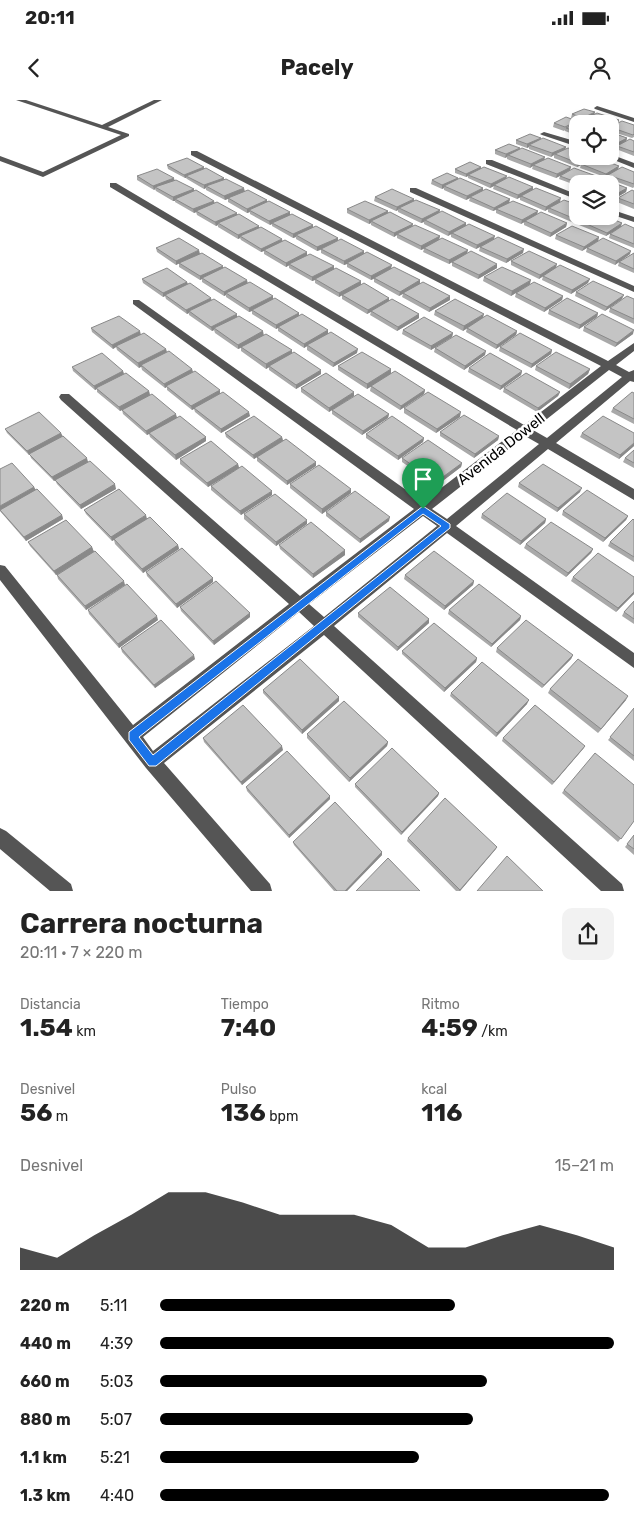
<!DOCTYPE html>
<html lang="es">
<meta charset="utf-8">
<style>
:root{--surface:#fff;--page:#f2f2f2;--text:#222;--muted:#767676;--accent:#000}
body{margin:0;font-family:Rubik,sans-serif;background:var(--page);color:var(--text);height:100vh;display:flex;flex-direction:column;font-size:19px;white-space:nowrap}
*{box-sizing:border-box;margin:0}
p{font-size:16px;color:var(--muted)}
.icon{flex:none;width:28px;height:28px;fill:none;stroke:currentColor;stroke-width:2;stroke-linecap:round;stroke-linejoin:round}
.map{position:relative;height:791px;overflow:hidden}
.details{display:flex;flex-direction:column;background:var(--surface);flex:1}
.details>*{flex:none}
.tools{position:absolute;left:569px;top:15px;display:grid;gap:10px}
.tools a{display:grid;place-items:center;width:50px;height:50px;border-radius:10px;background:var(--surface);box-shadow:0 2px 8px #0003;font-size:25px}
.pin{position:absolute;display:grid;place-items:center;width:42px;height:42px;color:#fff;margin:-51px -21px;border-radius:50% 50% 50% 0;rotate:-45deg;box-shadow:0 0 5px #0007}
.pin .icon{rotate:45deg}
.round{display:grid;place-items:center;flex:none;width:52px;height:52px;border-radius:10px;background:var(--page)}
.headline{display:flex;align-items:center;justify-content:space-between;height:85px;padding:0 20px}
h1{font-size:28px;font-weight:700;line-height:38px}
.stats{display:grid;grid-template-columns:repeat(3,1fr);gap:8px;height:85px;padding:5px 20px}
.stats div{display:grid;align-content:center}
.stats b{font-size:25px;font-weight:700}
.stats small{font-size:14px;font-weight:400}
.stats p{font-size:14px}
.chart{height:140px;padding:10px 20px}
.chart p{display:flex;justify-content:space-between}
.chart svg{width:100%;height:90px;margin-top:5px;fill:var(--accent);opacity:.7}
ul{padding:0 20px;list-style:none;font-size:16px}
li{display:grid;grid-template-columns:80px 60px 1fr;align-items:center;height:38px}
li i{height:12px;border-radius:6px;background:var(--accent)}
.status{display:flex;justify-content:space-between;align-items:center;height:35px;padding:0 25px;background:var(--surface);direction:ltr}
.status svg{height:14px;fill:currentColor}
header{display:flex;justify-content:space-between;align-items:center;height:65px;padding:0 20px;background:var(--surface);font-size:22px;font-weight:700}
.map>svg:first-child{display:block}
</style>
<div class="status"><b>20:11</b><svg viewBox="0 0 49 12"><path d="M0 12V9h3v3zM5 12V6h3v6zM10 12V3h3v9zM15 12V0h3v12zM26 1h20v11H26zM47 4h2v5h-2z"/></svg></div>
<header><svg class="icon" aria-label="back" viewBox="0 0 24 24"><path d="M15 5l-7 7 7 7"/></svg>Pacely<svg class="icon" aria-label="person" viewBox="0 0 24 24"><circle cx="12" cy="8" r="4"/><path d="M4 21q1-7 8-7t8 7"/></svg></header>
<div class="map">
<svg width="634" height="791" viewBox="0 0 634 791">
<rect width="100%" height="100%" fill="#fff"/>
<g fill="none" stroke-linecap="round" stroke-linejoin="round">
<path fill="#555" fill-rule="evenodd" d="M16,0H26L102,25L154,0H162L108,27L129,34V36L43,77L0,61V56L43,72L121,35Z
M597,6L634,18V22L595,9L594,8Z
M544,32L578,42V47L542,35L540,34Z
M191,51H197L608,261L634,243V251L616,265L629,272L634,270V282L630,281L556,343L634,389V400L548,349L456,426L634,553V568L447,433L334,526L622,784L624,791H601L324,535L164,663L270,784L272,791H251L146,668L0,480V465L5,466L133,625L289,504L61,300L59,297L61,294H69L300,496L414,409L133,204V200H139L423,402L517,330L110,87V83H116L524,325L601,266L191,55ZM609,270L622,277L547,338L533,330ZM525,336L539,344L447,419L432,409ZM423,416L437,426L324,517L309,504ZM299,512L314,526L153,651L143,637Z
M610,54L634,63V68L604,56H610Z
M486,60H492L578,95V100L486,64Z
M410,88H416L634,186V192L410,92Z
M610,109L634,117V122L610,114Z
M0,728L6,731L71,784L73,791H50L0,749Z"/>
</g>
<path fill="#a9a9a9" d="M572,14L619,20V23L634,25V37L632,38L610,31V24H589L584,22L585,20L582,21L571,18Z
M577,21L578,36L565,31V30L564,31L553,27L554,23Z
M610,32L627,38L626,41H634V56L616,49L617,46L613,48L610,47Z
M516,40H540L566,47L565,49L592,56L591,59L618,69L634,72V87L633,88L607,78L608,75L605,77L580,68L581,65L577,67L554,58V55L551,57L529,49V47L527,48L516,44Z
M520,49L544,60L571,67L570,70L599,77L598,80L627,88L626,92L612,100L610,99V84H578V86L559,79L560,76L556,78L532,69L533,66L530,68L507,59V57L505,58L495,54V50Z
M167,65L204,69L224,78V79L244,91L267,100V102L290,115L313,125V127L338,138V141L391,168L420,180V184L450,196V200L429,212L402,197L403,194L399,196L374,182V179L371,180L347,167V164L344,165L321,153V150L317,151L296,139V137L293,138L272,126V124L270,125L250,114V112L247,113L228,102V99L225,100L206,90V88L204,89L187,79L186,78H185L168,69Z
M481,67V68L506,79L533,87V90L560,102L578,116H585L574,123L548,112V109L545,111L520,100V97L517,99L493,89L494,86L490,88L468,78V76L466,77L455,73V69Z
M137,76L174,80L194,89V91L214,104L237,115L307,155L334,166V169L361,185L389,198V201L419,214V218L397,231L370,215L371,212L367,214L342,199V195L339,197L315,183V180L312,181L289,168V165L286,167L264,154V151L261,152L241,140L240,138L238,139L218,127V125L216,126L197,115L196,112L194,113L175,102V101H173L156,91L155,89L154,90L137,80Z
M458,79L483,88V91L510,99L509,102L537,114L567,123L566,127L550,137L524,125V122L521,124L496,113V110L493,111L469,101L470,98L466,100L444,90V88L442,89L431,84L432,80Z
M634,91V109L617,102L618,98Z
M375,97L414,99V101L440,110L439,113L466,123V126L523,153L506,163L479,151L480,147L476,149L451,137V134L448,136L424,124V122L421,123L398,112V110L396,111L374,101Z
M347,109L388,111V113L413,124L412,126L440,136L439,139L497,168L478,179L452,166V162L449,164L423,152L424,149L421,150L397,138V135L394,137L371,125V123L369,124L347,113Z
M580,121L621,127L606,136L579,125Z
M634,128V148L609,138L610,134Z
M556,135L599,137L598,141L582,151L555,139Z
M156,148L200,154L247,183L273,196V199L299,213V216L328,230V234L357,253L333,267L307,250V246L304,248L278,231V228L276,229L252,214V211L249,212L226,197V195L224,196L202,182V179L200,180L179,167V163L176,165L157,152Z
M587,148L630,154L615,165L586,152Z
M634,153V173L618,166L619,162Z
M511,161L556,168L588,183L571,194L542,180L543,176L539,179L511,165Z
M484,177L530,184L563,196L562,200L544,212L515,197L516,193L511,196L483,181Z
M142,179L187,182L188,184L237,217L263,231V235L321,274L296,289L269,270V267L266,269L241,251V248L238,249L215,233L214,230L212,231L189,215V213L187,214L166,199L165,196L163,197L143,183Z
M576,192L622,199L605,211L575,196Z
M634,199V224L609,212L610,208Z
M549,210L598,213L597,217L579,229L548,214Z
M435,211L483,218L517,231L516,235L496,249L466,232L467,228L463,231L434,215Z
M584,227L633,234L615,247L583,231Z
M91,228L140,234L166,249L167,252L192,269L193,272L250,316L221,333L195,312L194,309L192,310L167,290V287L165,288L142,270L141,266L139,268L117,250L116,247L113,249L92,232Z
M403,230L453,233L452,237L431,250L402,234Z
M500,247L552,250L551,254L531,268L499,251Z
M435,248L485,255L464,270L434,252Z
M338,266L391,269V274L367,289L338,270Z
M536,266L590,269L588,274L569,289L535,270Z
M72,267L123,271L124,274L149,291L150,295L177,317L206,337V341L176,360L150,337L149,334L147,335L123,314L122,310L120,311L97,292V289L95,290L73,271Z
M469,268L522,271L521,275L500,290L468,272Z
M371,286L425,290L424,294L400,310L370,291Z
M301,288L354,296L329,312L301,292Z
M504,288L560,292L558,296L537,312L503,292Z
M634,293V324L611,312L613,308Z
M404,308L460,317L436,333L404,313Z
M332,310L389,314L388,318L362,335L332,314Z
M5,329L61,333L62,336L116,389L81,409L57,384L55,380L54,381L31,358L30,355H29L7,333Z
M440,332L499,336L498,340L474,358L440,336Z
M225,333L282,337L283,341L254,359L226,337Z
M582,333H634V346L619,359L580,337Z
M366,334L424,338L423,342L398,360L366,338Z
M634,350V368L623,362L625,358Z
M257,357L316,366L287,385L257,361Z
M402,358L462,363L461,367L436,386L402,362Z
M180,359L238,364L239,368L208,387L180,364Z
M519,383L580,392L557,412L518,387Z
M290,384L351,393L322,414L290,388Z
M211,386L272,395L241,415L211,390Z
M34,387L36,390L62,415L63,419L26,441L0,411Z
M84,410L147,419L178,445L179,449L143,473L115,444L114,440L112,441L86,414Z
M563,411L628,416L626,420L603,442L562,415Z
M326,412L389,421L360,443L326,416Z
M244,414L307,424L276,446L244,419Z
M482,414L546,419L545,423L520,445L481,418Z
M634,420V462L608,446L610,442Z
M28,442L92,447L94,452L125,485L86,510L58,479L57,475H56L30,446Z
M526,444L593,449L591,453L566,477L524,448Z
M279,445L345,455L313,478L280,449Z
M146,472L213,478V482L177,508L147,476Z
M405,475L474,481L473,485L444,510L404,479Z
M573,477L634,494L616,512L571,481Z
M634,501V524L622,516L624,512Z
M180,507L250,513V517L214,545L181,511Z
M88,510L158,520L119,548L89,514Z
M449,510L521,516L520,520L491,547L448,514Z
M358,513L429,519V523L397,551L358,517Z
M121,548L195,559L155,588L122,552Z
M497,548L573,555L571,559L542,588L496,552Z
M402,551L477,558L476,562L444,592L402,554Z
M550,589L626,600L598,633L548,593Z
M263,590L339,597V601L302,634L263,593Z
M451,593L527,604L496,637L450,596Z
M634,608V661L608,640Z
M307,634L388,642L387,646L349,682L307,638Z
M203,638L283,650L242,685L204,642Z
M503,638L585,646L583,649L552,685L502,641Z
M355,684L439,693L438,696L401,735L355,687Z
M246,687L330,696V699L289,738L247,691Z
M564,690L634,721L618,742L562,693Z
M634,735V755L625,747Z
M408,738L497,747L495,750L460,791H456L407,741Z
M293,742L382,752V755L347,791H334L294,745Z"/>
<path fill="#898989" d="M595,12L594,16L585,19V20L582,21L583,18Z
M619,20L618,24L610,27V25Z
M541,38L540,42L529,45V47L527,48V44Z
M627,38L626,42L613,48L614,45Z
M566,47L565,50L555,54L554,55L551,57L552,53Z
M520,48L519,51L508,55L507,57L505,58L506,54Z
M592,56L591,60L577,67L578,63Z
M545,57L544,61L533,65V66L530,68L531,64Z
M619,66L618,70L605,77L606,74Z
M204,67V71L186,76V78H185L184,75Z
M481,67V70L468,75V76L466,77V74Z
M571,67L570,70L556,78L557,74Z
M507,76L506,80L494,85V86L490,88L491,84Z
M599,77L598,81L593,84H587Z
M174,78L175,82L155,87V89L154,90L153,86Z
M224,78V81L206,86V88L204,89V85Z
M458,78V81L444,86V88L442,89V85Z
M533,87V91L517,99L518,95Z
M244,88L245,92L225,100L224,96Z
M483,88V92L470,97V98L466,100L467,96Z
M627,88L626,92L612,100L613,96Z
M194,89V93L175,99V101H173V97Z
M561,98L560,102L545,111L546,107Z
M414,99V103L399,108L398,110L396,111L397,107Z
M510,99L509,103L493,111L494,108Z
M267,100V104L249,110L250,112L247,113V109Z
M214,101L215,104L194,113L193,109Z
M440,110L439,114L425,120L424,122L421,123L422,119Z
M388,111L387,115L371,121V123L369,124V120Z
M538,111L537,115L521,124L522,120Z
M290,112V116L272,123V124L270,125L269,121Z
M237,113V117L218,123V125L216,126L215,122Z
M580,116H585L574,123L575,119Z
M466,123V126L448,136L449,132Z
M567,123L566,127L550,137L551,133Z
M622,123L621,127L606,136L607,133Z
M413,124L412,128L397,134V135L394,137V133Z
M313,125V128L296,135V137L293,138V134Z
M259,126V129L240,136V138L238,139V135Z
M440,136L439,140L421,150V146Z
M495,136L494,139L476,149L477,145Z
M599,137L598,141L582,151L584,147Z
M338,138V142L317,151V147Z
M282,139L283,143L264,150V151L261,152V149Z
M524,149L523,153L506,163L507,159Z
M199,150L200,154L176,165V161Z
M468,150L467,154L449,164V160Z
M364,151V155L347,163V164L344,165V161Z
M631,151L630,154L615,165L616,161Z
M307,152V156L286,167V163Z
M497,164V168L478,179L479,175Z
M557,164L556,168L539,179L540,175Z
M392,165L391,169L371,180V176Z
M223,166V170L202,178V179L200,180V176Z
M334,166V170L315,179V180L312,181V177Z
M590,179L588,183L571,194L572,190Z
M247,180L248,184L226,193V195L224,196V192Z
M420,180V184L399,196L400,192Z
M531,180L530,184L511,196L512,191Z
M361,181V185L339,197V193Z
M187,182L188,186L165,195V196L163,197V193Z
M624,195L622,199L605,211L607,207Z
M273,196V200L252,210V211L249,212V208Z
M450,196V200L429,212L430,208Z
M563,196L562,200L544,212L545,208Z
M211,198L212,202L189,211V213L187,214L186,210Z
M389,198V202L367,214L368,210Z
M299,213V217L276,229V225Z
M598,213L597,217L579,229L580,225Z
M237,214V218L214,228V230L212,231L211,227Z
M419,214V218L397,231L398,227Z
M484,214L483,218L463,231L464,226Z
M328,230V234L304,248V244Z
M634,230L633,234L615,247L617,243Z
M140,231L141,235L116,246V247L113,249L112,245Z
M263,231L264,236L238,249V245Z
M517,231L516,235L496,249L497,245Z
M453,233L452,237L431,250V246Z
M166,249L167,254L139,268L138,263Z
M358,249L357,253L333,267L334,263Z
M292,250V254L266,269V264Z
M552,250L551,254L531,268L532,264Z
M486,251L485,255L464,270L465,266Z
M192,269L193,273L165,288L164,284Z
M391,269V274L367,289V284Z
M590,269L588,274L569,289L570,284Z
M321,270V274L296,289V285Z
M123,271L124,275L95,290L94,286Z
M522,271L521,275L500,290L501,286Z
M220,290V294L192,310L191,306Z
M425,290L424,294L400,310L401,306Z
M149,291L150,296L120,311L119,307Z
M354,292V296L329,312V308Z
M560,292L558,296L537,312L538,308Z
M249,312L250,316L221,333V329Z
M461,312L460,317L436,333L437,329Z
M176,314L177,318L147,335L146,331Z
M389,314L388,318L362,335L363,331Z
M61,333L63,337L29,355L27,351Z
M499,336L498,340L474,358L475,354Z
M206,337V341L176,360L175,355Z
M282,337L283,341L254,359L253,355Z
M424,338L423,342L398,360V356Z
M634,343V346L619,359L620,355Z
M87,358L88,362L54,381L52,377Z
M316,362V366L287,385V381Z
M462,363L461,367L436,386V382Z
M238,364L239,368L208,387L207,383Z
M115,384L116,389L81,409L80,405Z
M34,387L36,391L0,411V406Z
M582,388L580,392L557,412L558,408Z
M351,389V393L322,414V409Z
M272,391V395L241,415L240,411Z
M62,415L63,419L26,441L24,437Z
M146,415L147,419L112,441L111,437Z
M628,416L626,420L603,442L605,438Z
M390,417L389,421L360,443V439Z
M546,419L545,423L520,445L521,441Z
M307,420V424L276,446V442Z
M178,445L179,449L143,473L142,469Z
M92,447L94,452L56,475L54,471Z
M593,449L591,453L566,477L568,473Z
M345,450V455L313,478V474Z
M213,478V482L177,508L176,504Z
M124,481L125,485L86,510L85,506Z
M474,481L473,485L444,510L445,506Z
M634,492V494L616,512L618,508Z
M250,513V517L214,545L213,541Z
M157,516L158,520L119,548L118,544Z
M521,516L520,520L491,547L492,544Z
M429,519V523L397,551L398,547Z
M194,555L195,559L155,588L154,585Z
M573,555L571,559L542,588L544,585Z
M477,558L476,562L444,592L445,588Z
M628,596L626,600L598,633L601,629Z
M339,597V601L302,634V630Z
M529,600L527,604L496,637L497,633Z
M388,642L387,646L349,682L350,678Z
M282,646L283,650L242,685L241,682Z
M585,646L583,649L552,685L554,682Z
M439,693L438,696L401,735L402,732Z
M330,696V699L289,738V735Z
M497,747L495,750L460,791H459Z
M382,752V755L347,791H345Z"/>
<path fill="#c4c4c4" stroke="#898989" d="M584,9L595,12L583,18L572,14Z
M597,13L619,20L610,25V24H600L585,19Z
M566,17L577,21L565,27L554,23Z
M622,21L634,25V34L633,35L610,27Z
M579,22L585,24H578V32L566,28Z
M610,32L627,38L614,45L610,43Z
M530,34L541,38L527,44L516,40Z
M543,38L566,47L552,53L529,45Z
M630,39L634,41V52L617,46Z
M509,44L520,48L506,54L495,50Z
M522,48L545,57L531,64L508,55Z
M568,48L578,51V56H591L578,63L555,54Z
M595,57L619,66L606,74L581,64Z
M187,58L204,67L184,75L167,65Z
M548,58L571,67L557,74L533,65Z
M470,62L481,67L466,74L455,69Z
M484,67L507,76L491,84L468,75Z
M622,67L634,72V84L608,75Z
M206,68L224,78L204,85L186,76Z
M574,68L599,77L587,84H581L560,76Z
M157,69L174,78L153,86L137,76Z
M447,73L458,78L442,85L432,80Z
M509,77L533,87L518,95L494,85Z
M460,78L483,88L467,96L444,86Z
M601,78L627,88L613,96L610,95V84H592Z
M226,79L244,88L224,96L206,86Z
M176,80L194,89L173,97L155,87Z
M536,88L561,98L546,107L521,96Z
M392,89L414,99L397,107L375,97Z
M486,89L510,99L494,108L470,97Z
M196,90L214,101L193,109L175,99Z
M248,90L267,100L247,109L228,98Z
M632,90L634,91V104L618,98Z
M416,100L440,110L422,119L399,108Z
M564,100L578,105V116H580L575,119L549,108Z
M269,101L290,112L269,121L249,110Z
M365,101L388,111L369,120L347,109Z
M513,101L538,111L522,120L496,109Z
M217,102L237,113L215,122L196,111Z
M442,111L466,123L449,132L425,120Z
M390,112L413,124L394,133L371,121Z
M541,112L567,123L551,133L525,121Z
M239,114L259,126L238,135L218,123Z
M292,114L313,125L293,134L272,123Z
M588,116H605L622,123L607,133L580,121Z
M469,124L495,136L477,145L452,133Z
M625,124L634,128V144L610,134Z
M415,125L440,136L421,146L397,134Z
M316,126L338,138L317,147L296,135Z
M572,126L599,137L584,147L556,135Z
M261,127L282,139L261,149L240,136Z
M498,137L524,149L507,159L480,147Z
M179,138L199,150L176,161L156,148Z
M442,138L468,150L449,160L424,148Z
M603,138L631,151L616,161L587,148Z
M341,139L364,151L344,161L321,149Z
M285,140L307,152L286,163L264,150Z
M471,151L497,164L479,175L452,162Z
M529,151L557,164L540,175L511,161Z
M367,152L392,165L371,176L347,163Z
M202,153L223,166L200,176L179,163Z
M634,153V169L619,162Z
M310,154L334,166L312,177L289,164Z
M560,165L590,179L572,190L543,176Z
M225,167L247,180L224,192L202,178Z
M394,167L420,180L400,192L374,178Z
M502,167L531,180L512,191L484,177Z
M167,168L187,182L163,193L142,179Z
M336,168L361,181L339,193L315,179Z
M593,181L624,195L607,207L576,192Z
M250,182L273,196L249,208L226,193Z
M423,182L450,196L430,208L403,193Z
M534,182L563,196L545,208L516,193Z
M190,183L211,198L186,210L165,195Z
M364,183L389,198L368,210L342,195Z
M627,196L634,199V219L610,208Z
M275,198L299,213L276,225L252,210Z
M567,198L598,213L580,225L549,210Z
M214,199L237,214L211,227L189,211Z
M392,199L419,214L398,227L371,211Z
M455,199L484,214L464,226L435,211Z
M302,214L328,230L304,244L278,227Z
M602,214L634,230L617,243L584,227Z
M487,215L517,231L497,245L467,228Z
M119,216L140,231L112,245L91,228Z
M239,216L263,231L238,245L214,228Z
M424,217L453,233L431,246L403,230Z
M331,232L358,249L334,263L307,245Z
M144,233L166,249L138,263L116,246Z
M520,233L552,250L532,264L500,247Z
M266,234L292,250L266,264L241,247Z
M456,235L486,251L465,266L435,248Z
M169,251L192,269L164,284L141,265Z
M294,252L321,270L296,285L269,266Z
M362,252L391,269L367,284L338,266Z
M556,252L590,269L570,284L536,266Z
M102,253L123,271L94,286L72,267Z
M490,253L522,271L501,286L469,268Z
M195,271L220,290L191,306L166,286Z
M395,271L425,290L401,306L371,286Z
M126,273L149,291L119,307L96,288Z
M326,273L354,292L329,308L301,288Z
M526,273L560,292L538,308L504,288Z
M223,292L249,312L221,329L194,308Z
M428,292L461,312L437,329L404,308Z
M632,292L634,293V319L613,308Z
M152,294L176,314L146,331L122,310Z
M358,294L389,314L363,331L332,310Z
M39,312L61,333L27,351L5,329Z
M464,315L499,336L475,354L440,332Z
M180,316L206,337L175,355L149,333Z
M254,316L282,337L253,355L225,333Z
M392,316L424,338L398,356L366,334Z
M603,316L634,333V343L620,355L582,333Z
M63,336L87,358L52,377L29,354Z
M286,339L316,362L287,381L257,357Z
M428,340L462,363L436,382L402,358Z
M211,341L238,364L207,383L180,359Z
M634,350V363L625,358Z
M90,361L115,384L80,405L55,380Z
M12,363L34,387L0,406V369Z
M543,364L582,388L558,408L519,383Z
M319,365L351,389L322,409L290,384Z
M242,366L272,391L240,411L211,386Z
M37,389L62,415L24,437L0,410Z
M119,389L146,415L111,437L84,410Z
M587,390L628,416L605,438L563,411Z
M355,391L390,417L360,439L326,412Z
M507,393L546,419L521,441L482,414Z
M275,394L307,420L276,442L244,414Z
M150,417L178,445L142,469L114,439Z
M633,419L634,420V457L610,442Z
M66,420L92,447L54,471L28,442Z
M311,422L345,450L313,474L279,445Z
M551,422L593,449L568,473L526,444Z
M182,448L213,478L176,504L146,472Z
M95,451L124,481L85,506L57,475Z
M434,451L474,481L445,506L405,475Z
M598,453L634,477V492L618,508L573,477Z
M216,481L250,513L213,541L180,507Z
M127,484L157,516L118,544L88,510Z
M479,484L521,516L492,544L449,510Z
M390,487L429,519L398,547L358,513Z
M634,501V519L624,512Z
M161,520L194,555L154,585L121,548Z
M526,520L573,555L544,585L497,548Z
M434,523L477,558L445,588L402,551Z
M300,559L339,597L302,630L263,590Z
M578,559L628,596L601,629L550,589Z
M482,562L529,600L497,633L451,593Z
M344,601L388,642L350,678L307,634Z
M243,605L282,646L241,682L203,638Z
M535,605L585,646L554,682L503,638Z
M634,608V656L610,637Z
M392,648L439,693L402,732L355,684Z
M287,651L330,696L289,735L246,687Z
M595,653L634,685V721L621,739L564,690Z
M445,698L497,747L460,790L408,738Z
M335,702L382,752L345,791H337L293,742Z
M634,735V749L627,744Z
M507,756L543,791H477Z
M388,758L420,791H356Z"/>
<path fill="#1a73e8" stroke="#fff" fill-rule="evenodd" d="M423,406L450,424V428L156,666H149L129,640V632ZM423,414L441,426L153,655L139,637Z"/>
<g text-anchor="middle" stroke-width="5" stroke-linejoin="round" paint-order="stroke">
<g font-size="15" fill="#000" stroke="#fff">
<text transform="translate(501 349) rotate(-38)" y="5">Avenida Dowell</text>
</g>
</g>
</svg>
<div class="tools">
<a><svg class="icon" aria-label="locate" viewBox="0 0 24 24"><circle cx="12" cy="12" r="6"/><path d="M12 2v4M12 18v4M2 12h4M18 12h4"/></svg></a>
<a><svg class="icon" aria-label="layers" viewBox="0 0 24 24"><path d="M12 4l9 5-9 5-9-5zM3 14l9 5 9-5"/></svg></a>
</div>
<div class="pin" style="left:423px;top:409px;background:#1e9e55"><svg class="icon" aria-label="arrive" viewBox="0 0 24 24"><path d="M6 21V4h12l-3 4 3 4H6"/></svg></div>
</div>
<section class="details">
<div class="headline"><div><h1>Carrera nocturna</h1><p>20:11 · 7 × 220 m</p></div><a class="round"><svg class="icon" aria-label="share" viewBox="0 0 24 24"><path d="M12 15V3M7 8l5-5 5 5M5 13v7h14v-7"/></svg></a></div>
<div class="stats">
<div><p>Distancia</p><b>1.54<small> km</small></b></div>
<div><p>Tiempo</p><b>7:40</b></div>
<div><p>Ritmo</p><b>4:59<small> /km</small></b></div>
</div>
<div class="stats">
<div><p>Desnivel</p><b>56<small> m</small></b></div>
<div><p>Pulso</p><b>136<small> bpm</small></b></div>
<div><p>kcal</p><b>116</b></div>
</div>
<div class="chart"><p><span>Desnivel</span>15–21 m</p>
<svg viewBox="0 0 160 44" preserveAspectRatio="none"><path d="M0 44V33L10 38L20 27L30 17L40 6L50 6L60 11L70 17L80 17L90 17L100 22L110 33L120 33L130 27L140 22L150 27L160 33V44z"/></svg>
</div>
<ul>
<li><b>220 m</b>5:11<i style="width:65%"></i></li>
<li><b>440 m</b>4:39<i style="width:100%"></i></li>
<li><b>660 m</b>5:03<i style="width:72%"></i></li>
<li><b>880 m</b>5:07<i style="width:69%"></i></li>
<li><b>1.1 km</b>5:21<i style="width:57%"></i></li>
<li><b>1.3 km</b>4:40<i style="width:99%"></i></li>
</ul>
</section>
